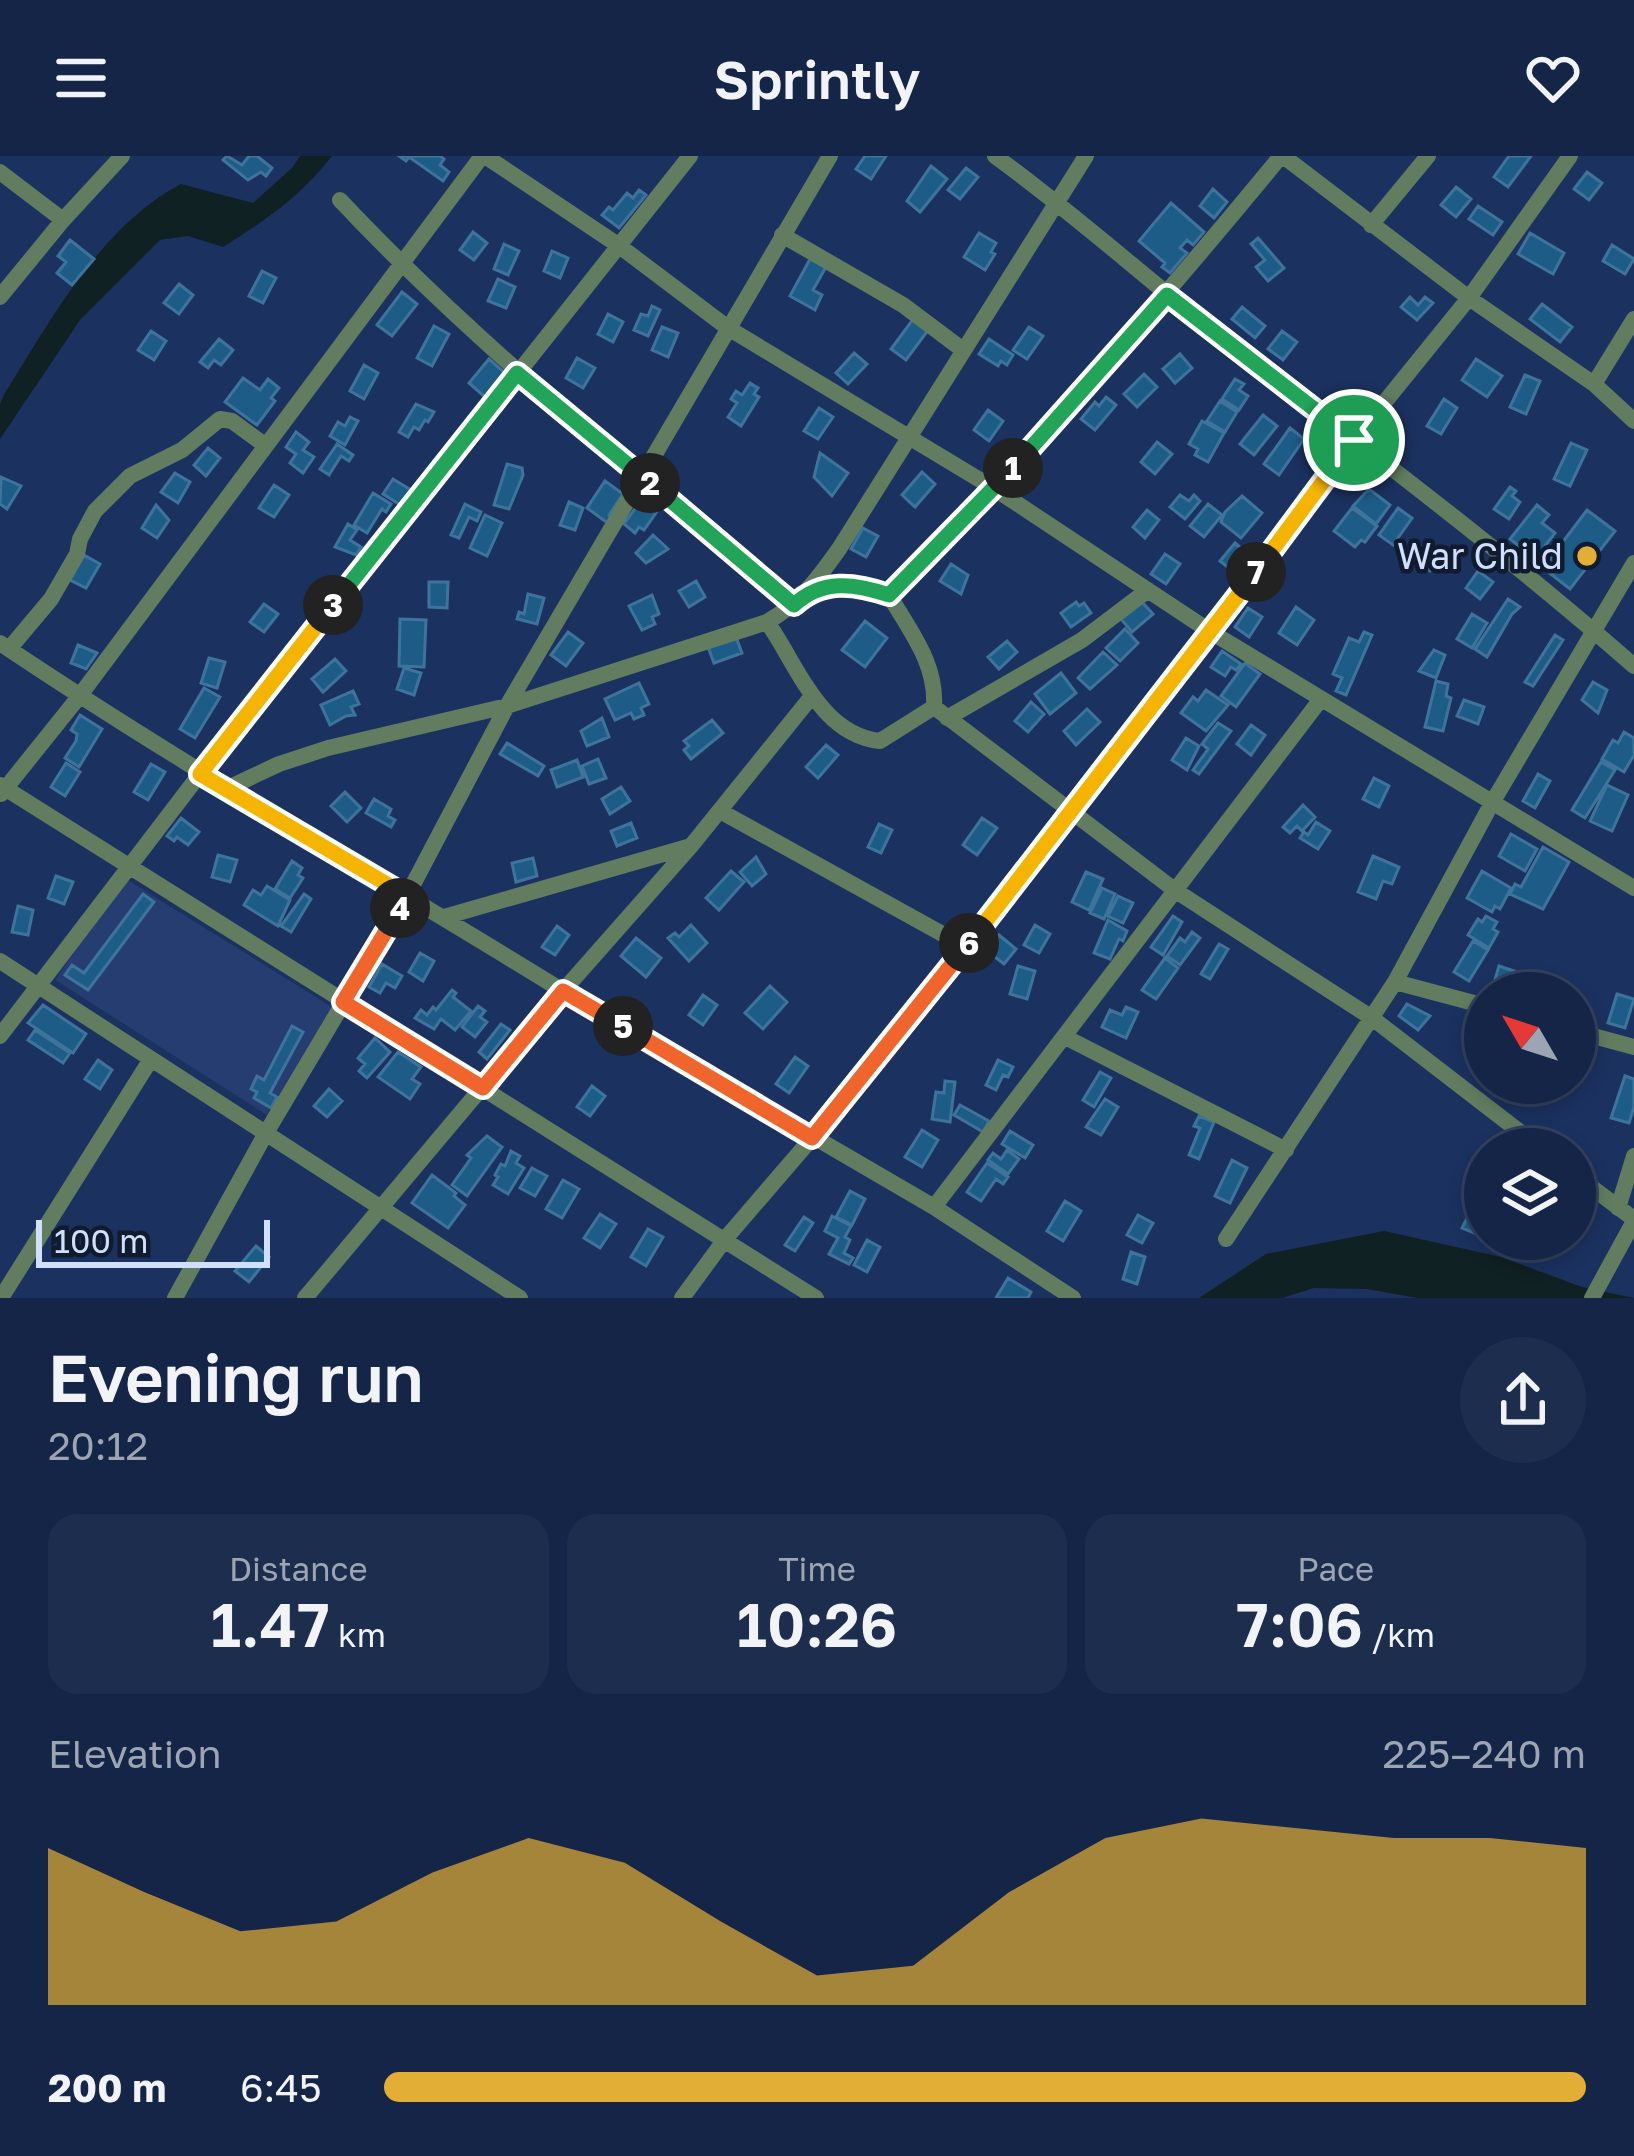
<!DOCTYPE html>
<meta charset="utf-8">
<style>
:root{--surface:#142547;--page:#1d2d4e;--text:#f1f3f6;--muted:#9da5b4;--line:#334260;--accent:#e3ae35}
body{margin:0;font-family:"Golos Text",sans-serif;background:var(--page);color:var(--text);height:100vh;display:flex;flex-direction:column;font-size:45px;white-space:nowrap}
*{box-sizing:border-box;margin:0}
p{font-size:39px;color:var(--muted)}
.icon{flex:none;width:66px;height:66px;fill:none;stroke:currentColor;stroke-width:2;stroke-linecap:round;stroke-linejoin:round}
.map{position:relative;height:1142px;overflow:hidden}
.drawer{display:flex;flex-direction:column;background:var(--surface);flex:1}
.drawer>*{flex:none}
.needle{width:78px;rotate:309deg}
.fabs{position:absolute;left:1464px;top:816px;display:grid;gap:24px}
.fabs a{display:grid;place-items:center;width:132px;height:132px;border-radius:50%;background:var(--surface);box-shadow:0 6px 18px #0003,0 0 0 3px var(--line);font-size:60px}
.scale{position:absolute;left:36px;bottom:30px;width:234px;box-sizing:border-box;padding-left:12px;border:6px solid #d0e0fc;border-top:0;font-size:33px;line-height:42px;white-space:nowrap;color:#d0e0fc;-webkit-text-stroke:9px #101b2f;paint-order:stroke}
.pin{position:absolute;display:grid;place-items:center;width:102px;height:102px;color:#fff;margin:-51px;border:6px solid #fff;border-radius:50%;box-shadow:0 3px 12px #0007}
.km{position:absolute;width:60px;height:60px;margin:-30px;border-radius:50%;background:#222;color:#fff;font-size:33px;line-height:60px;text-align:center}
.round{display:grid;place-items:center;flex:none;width:126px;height:126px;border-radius:63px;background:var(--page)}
.summary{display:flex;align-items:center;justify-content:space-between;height:204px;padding:0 48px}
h1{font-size:66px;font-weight:600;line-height:90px}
.stats{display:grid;grid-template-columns:repeat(3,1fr);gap:18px;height:204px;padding:12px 48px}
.stats div{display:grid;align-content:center;border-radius:30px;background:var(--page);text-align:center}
.stats b{font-size:60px;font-weight:600}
.stats small{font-size:33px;font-weight:400}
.stats p{font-size:33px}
.chart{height:336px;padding:24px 48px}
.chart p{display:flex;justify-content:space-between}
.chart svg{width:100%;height:216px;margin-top:12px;fill:var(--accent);opacity:.7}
ul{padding:0 48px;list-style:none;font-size:39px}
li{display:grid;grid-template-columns:192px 144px 1fr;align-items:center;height:90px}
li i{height:30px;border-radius:15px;background:var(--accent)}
header{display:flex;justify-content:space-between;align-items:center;height:156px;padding:0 48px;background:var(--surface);font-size:54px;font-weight:600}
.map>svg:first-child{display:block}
</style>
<header><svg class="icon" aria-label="menu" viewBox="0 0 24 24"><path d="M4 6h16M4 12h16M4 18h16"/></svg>Sprintly<svg class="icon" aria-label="heart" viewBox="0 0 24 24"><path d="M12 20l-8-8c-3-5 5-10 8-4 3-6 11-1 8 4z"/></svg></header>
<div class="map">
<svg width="1634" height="1142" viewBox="0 0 1634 1142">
<rect width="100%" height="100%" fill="#1b315f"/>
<path fill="#253d70" d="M126,723L332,851L267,959L55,824Z"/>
<path fill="#102123" d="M300,0H332C302,39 265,65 223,91L188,80L160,84L80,164L0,283V248L5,237C52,162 101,70 181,28L253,47L292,12Z
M1384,1075L1501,1101L1582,1131L1634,1142H1417L1367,1133L1314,1132L1282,1142H1199L1266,1098Z"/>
<path fill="#1d5c87" stroke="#3e749c" stroke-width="3" d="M227,0L242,9L249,0H257L272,12L266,20L261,16L248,24L223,4Z
M399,0H440L444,3L440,9L449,16L443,25L409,1L406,5Z
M865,0H886L871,23L856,13Z
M1509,0H1531L1508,31L1494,21Z
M931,10L947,23L920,56L907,45Z
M966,12L978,21L960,43L948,34Z
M1587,16L1602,27L1589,44L1574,33Z
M1456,31L1471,43L1456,61L1441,49Z
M1213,33L1227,46L1214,62L1200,50Z
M639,34L646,39L619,72L602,59L609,51L613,54L627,37L633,42Z
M1171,47L1204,76L1193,89L1187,84L1180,92L1187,97L1170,117L1162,111L1165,107L1139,85Z
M1478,50L1502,66L1493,79L1469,63Z
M473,76L487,87L474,104L460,94Z
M979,77L996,87L991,96L995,98L985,114L964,101Z
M1530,77L1564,97L1553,118L1518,98Z
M1258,82L1284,112L1268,125L1256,111L1265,104L1251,88Z
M70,84L94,103L72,129L57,117L66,106L58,100Z
M504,88L519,95L508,119L494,113Z
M1612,89L1634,103L1625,118L1603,105Z
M552,95L568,102L560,122L544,115Z
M810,103L826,111L813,134L822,139L815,154L790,140Z
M262,115L276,122L263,147L249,140Z
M498,123L515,131L506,152L488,145Z
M179,128L193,139L179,158L164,147Z
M402,136L417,148L392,180L377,169Z
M1410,141L1418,149L1425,141L1433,147L1417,164L1401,151Z
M1542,148L1572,171L1560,186L1530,163Z
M652,150L660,154L648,180L634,174L641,158L648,160Z
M1242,151L1265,170L1255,182L1232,163Z
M608,158L623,166L613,186L598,178Z
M914,162L929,173L906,204L891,193Z
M434,170L449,178L432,210L417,202Z
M662,171L678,177L668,201L652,194Z
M1029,171L1043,180L1027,203L1013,194Z
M151,175L166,185L154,204L138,194Z
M1282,175L1297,186L1283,204L1268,193Z
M219,183L233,194L221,209L214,204L208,212L200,206Z
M989,183L1013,199L1007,209L1001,205L998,210L979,198Z
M854,197L867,208L848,228L836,217Z
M1180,198L1192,212L1175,227L1163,213Z
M577,202L595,212L583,232L566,222Z
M489,203L505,217L485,241L469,227Z
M1476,203L1502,220L1487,241L1462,224Z
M364,209L378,217L364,243L350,235Z
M1144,218L1157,231L1137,251L1124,238Z
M1525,219L1540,225L1526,258L1510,251Z
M243,222L260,234L268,223L279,232L271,242L275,245L257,269L225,246Z
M1235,223L1244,228L1239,234L1248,240L1239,254L1222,243Z
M750,227L758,232L754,238L759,241L741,270L728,261L737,247L731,243L736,235L742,239Z
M1106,241L1116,249L1095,274L1081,263L1095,246L1099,250Z
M1444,243L1457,252L1441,278L1427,270Z
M1220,245L1237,256L1225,276L1207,265Z
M416,248L434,256L428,266L425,264L419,274L414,271L408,281L399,276Z
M819,252L833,261L818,283L804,275Z
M988,254L1003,265L989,285L974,274Z
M1263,259L1277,270L1254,299L1240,288Z
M350,261L358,265L345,289L330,280L338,266L345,270Z
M1202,265L1224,277L1208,306L1195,299L1198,293L1189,288Z
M1290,272L1304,283L1279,319L1264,308Z
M296,276L309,286L303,294L314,301L303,317L290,307L296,298L286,291Z
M1157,286L1172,298L1155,318L1141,306Z
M1571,287L1587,294L1570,330L1554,323Z
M337,288L353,299L349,305L341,300L329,319L320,313Z
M208,292L220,302L206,320L194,309Z
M820,297L848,317L832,340L814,321Z
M507,308L522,312L523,319L509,353L494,349Z
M922,316L935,328L915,351L902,339Z
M175,317L190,326L178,347L161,336Z
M1,321L21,330L7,353L0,348Z
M393,323L411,334L402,350L383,338Z
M605,325L623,338L609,359L613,362L609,368L587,352Z
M274,329L289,339L274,361L259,352Z
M1510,331L1516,335L1512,340L1520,346L1509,363L1494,353Z
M1369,333L1390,349L1376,368L1353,350Z
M373,337L391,348L386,356L382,353L367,377L354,369Z
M1180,339L1189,345L1194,339L1200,345L1185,363L1170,351Z
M644,340L658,354L644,374L639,371L635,377L624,368Z
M1242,340L1262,357L1241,382L1221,366L1225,356Z
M569,346L583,352L575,374L560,369Z
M465,348L481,356L477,365L469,361L459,382L451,379Z
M1208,348L1222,359L1204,381L1190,370Z
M156,349L169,364L157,382L142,372Z
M1537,349L1549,359L1542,367L1555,377L1535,403L1510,383Z
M1352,352L1377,370L1365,386L1361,384L1355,391L1334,375Z
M1398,352L1412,362L1393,389L1379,379Z
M1147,354L1159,364L1145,382L1133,371Z
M1587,354L1615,375L1570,433L1543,412Z
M485,359L502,367L487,400L470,392Z
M348,368L357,374L350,384L361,391L356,399L335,391Z
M863,372L878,380L866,401L851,393Z
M653,379L668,393L646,407L636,397Z
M1235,387L1243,394L1237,401L1243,407L1235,417L1220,405Z
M1425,387L1441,400L1430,415L1413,402Z
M1165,398L1180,408L1166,428L1151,418Z
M84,399L100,408L86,432L70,424Z
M951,408L968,419L961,438L940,425Z
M1478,415L1493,426L1480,443L1466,432Z
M696,425L705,441L689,451L679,435Z
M429,426H448L447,452L429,451Z
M528,438L544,442L537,468L517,463L519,456L524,458Z
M652,439L659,458L652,461L655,468L642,474L629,450Z
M1508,443L1520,451L1512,458L1487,501L1475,493Z
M1076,446L1079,450L1084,447L1091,457L1071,471L1061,457Z
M1142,446L1153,458L1132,476L1121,463Z
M264,448L278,458L264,476L250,466Z
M1296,451L1314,464L1297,489L1279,477Z
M1248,452L1262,461L1249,481L1235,471Z
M1472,458L1487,467L1472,492L1457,483Z
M400,463L426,464L424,511L399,510Z
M865,465L887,482L865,511L842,494Z
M1125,473L1138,487L1120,505L1106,492Z
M568,476L583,487L566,510L551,499Z
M1364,476L1372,479L1346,539L1336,535L1342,522L1333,518L1349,482L1359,486Z
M1555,479L1563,484L1533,530L1525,526Z
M736,481L742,497L714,507L708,491Z
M1007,485L1017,496L999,513L988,501Z
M78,489L97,497L86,513L71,507Z
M1434,494L1445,499L1436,522L1419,515Z
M1222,495L1241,508L1236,514L1231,511L1225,520L1211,511Z
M1103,496L1117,509L1090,533L1078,522Z
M209,502L225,506L217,532L201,527Z
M335,503L346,515L323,536L312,523Z
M1245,507L1260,518L1236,551L1221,540Z
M404,512L421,517L414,539L397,533Z
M1061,517L1076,537L1050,558L1035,538Z
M1436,525L1448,528L1446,540L1451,542L1443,575L1425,571Z
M1593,526L1607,534L1598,557L1582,544Z
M639,527L649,548L641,552L644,559L634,563L631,557L615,564L605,543Z
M204,532L220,541L195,582L180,573Z
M1206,534L1228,549L1206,575L1181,557L1193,541L1198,545Z
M353,535L359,548L351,551L355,559L346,560L330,569L321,549Z
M1464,544L1484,551L1478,568L1457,560Z
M1031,546L1044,558L1028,576L1015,565Z
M1087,553L1100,566L1076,589L1064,575Z
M80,559L102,573L79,611L65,602L76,585L77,578L71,574Z
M602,562L609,581L587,590L581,575Z
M712,564L723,577L691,603L684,594L689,590L684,585Z
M1218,567L1231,575L1199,618L1193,614L1208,593L1202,588Z
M1251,569L1265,579L1251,599L1237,588Z
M1624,576L1634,582V599L1624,616L1602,603L1613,584L1618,587Z
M1186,582L1199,590L1187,614L1172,604Z
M507,587L544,610L538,620L500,598Z
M826,589L838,599L818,622L806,611Z
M598,603L606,622L589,628L582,610Z
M577,604L583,621L557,631L551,614Z
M1601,606L1615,614L1585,662L1572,654Z
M66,607L80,616L65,640L51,631Z
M151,608L165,616L148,644L134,636Z
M1538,618L1550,625L1535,652L1523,645Z
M1374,622L1389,630L1379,651L1363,643Z
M1607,629L1628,639L1612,675L1590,665Z
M621,631L630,645L610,658L602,643Z
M345,636L361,652L347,666L331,650Z
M374,643L391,653L388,660L395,664L391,671L366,657Z
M1303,649L1315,661L1302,675L1297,670L1290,677L1283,671Z
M181,662L199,676L188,689L177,681L174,685L167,680Z
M982,662L997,672L977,699L963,689Z
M1316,666L1330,675L1318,693L1300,682L1304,676L1308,679Z
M631,667L637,682L617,690L611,675Z
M879,668L892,674L881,697L868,691Z
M1511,678L1537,693L1525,715L1499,700Z
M1543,691L1569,706L1543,753L1510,738L1515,728L1521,731Z
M218,699L237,704L230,726L212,721Z
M1373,700L1399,711L1392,728L1383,725L1376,743L1358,736Z
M756,701L766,718L752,730L740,716Z
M533,702L537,720L516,726L512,707Z
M292,705L302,712L298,719L303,722L290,742L275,733Z
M731,715L744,726L719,754L706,742Z
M1482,715L1511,732L1500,753L1495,750L1492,756L1467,742Z
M1086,716L1103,723L1089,754L1072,746Z
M56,720L73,726L64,748L48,742Z
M267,730L290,744L278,770L244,749L253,734L261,739Z
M1102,732L1115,738L1104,763L1090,757Z
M143,738L154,746L88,834L65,819L72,809L84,817Z
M304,738L311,743L291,776L281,770Z
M1118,740L1133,747L1123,767L1108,760Z
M18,750L33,754L28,779L12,776Z
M1173,760L1182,766L1163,799L1151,791Z
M1486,760L1497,766L1493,773L1498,776L1489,792L1468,779L1478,763L1482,766Z
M1108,764L1127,775L1123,785L1119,783L1110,803L1094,797Z
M691,769L707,787L689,805L668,782L675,777L679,781Z
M1035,769L1050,778L1039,797L1024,789Z
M557,770L569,779L555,799L542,791Z
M1192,776L1200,782L1180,809L1167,800L1180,782L1185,786Z
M999,779L1016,793L1004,808L987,795Z
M636,782L661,802L646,821L621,800Z
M1473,785L1488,794L1469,825L1454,816Z
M1219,788L1228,793L1210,823L1201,818Z
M420,797L434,805L423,825L409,816Z
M1165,802L1178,812L1156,843L1142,834Z
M382,808L402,820L395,832L386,827L380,837L369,831Z
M1018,810L1035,815L1027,843L1010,838Z
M1499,810L1514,815L1505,837H1491Z
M770,830L787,846L763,873L745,857Z
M452,834L456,837L453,841L471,855L455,874L441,863L434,873L415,862L421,854L427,859L433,851L436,854Z
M1617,838L1634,843L1625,872L1608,867Z
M703,839L717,849L703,869L689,859Z
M1407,848L1430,860L1418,874L1399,860Z
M43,849L86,878L73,897L28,867Z
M478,850L485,855L480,861L487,866L475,881L462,871Z
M1126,851L1138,856L1126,882L1102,871L1110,854L1122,859Z
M501,868L510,874L487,903L479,896Z
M292,870L303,876L270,937L277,941L271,952L254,942L257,936L251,933L257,920L264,924Z
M35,874L70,897L63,907L28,884Z
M375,882L390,896L367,922L359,915L365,908L358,902Z
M398,896L421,911L412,923L420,928L410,943L378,921Z
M795,901L808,910L789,937L776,928Z
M98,904L112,914L100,933L85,923Z
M998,904L1013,911L1008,921L1003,919L996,934L986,929Z
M1100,916L1111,922L1094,951L1083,944Z
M1625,920L1634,923V951L1629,967L1611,962Z
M945,925L955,926L950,966L932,963L936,936L944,937Z
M592,930L605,940L590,960L577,951Z
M329,933L342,945L327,961L314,950Z
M1105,943L1118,951L1101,979L1086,971Z
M960,949L989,965L983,976L954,959Z
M1199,960L1214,966L1199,1003L1189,999L1200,972L1194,970Z
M922,974L938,984L922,1011L905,1001Z
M1010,975L1033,989L1025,1002L1002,988Z
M487,980L502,991L467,1040L452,1029L471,1002L467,999Z
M1007,994L1019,1003L1008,1018L988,1004L993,997L1001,1003Z
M511,995L520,1000L516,1007L524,1012L508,1038L493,1029L498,1021L495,1019L501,1008L505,1010Z
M1232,1004L1247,1012L1230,1047L1215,1040Z
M987,1007L1008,1021L1003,1028L996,1023L981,1045L967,1036Z
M532,1012L547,1020L535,1040L520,1032Z
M432,1019L456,1037L454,1040L465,1049L448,1072L412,1047Z
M563,1024L579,1033L562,1062L546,1053Z
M850,1035L865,1043L852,1069L836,1061Z
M1065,1045L1081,1055L1063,1085L1047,1075Z
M1472,1052L1485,1058L1479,1079L1462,1072Z
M600,1058L616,1068L600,1092L584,1082Z
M1138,1059L1153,1067L1142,1087L1127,1079Z
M832,1060L851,1070L845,1081L850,1084L844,1097L853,1102L849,1108L829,1098L838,1082L825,1075Z
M804,1061L813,1067L795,1095L785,1089Z
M648,1073L663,1081L646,1110L631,1101Z
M867,1084L880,1091L867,1116L854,1109Z
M256,1090L269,1101L249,1126L235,1115Z
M1131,1096L1145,1101L1137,1128L1123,1123Z
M1008,1122L1031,1136L1028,1142H996Z"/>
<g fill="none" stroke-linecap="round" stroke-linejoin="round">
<path stroke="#617c5f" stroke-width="16" d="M485,0L618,89L728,172L995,333L1211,476L1634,732
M995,0C1072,56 1142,119 1217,178C1357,286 1501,393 1634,510
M1283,0L1469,142L1594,228L1634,265
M0,16L63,64
M340,44C479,192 639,318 794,449
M1371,69L1428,0
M782,79L903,149L963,194
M0,141L63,64L122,0
M1594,228L1634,163
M810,435L840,428L889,439C1028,299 1156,152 1281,0
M767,466C797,508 820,579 880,585L934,551C937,508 910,475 889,439
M0,487C183,610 375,719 563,835L691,690L812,540
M9,493L51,443L77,398L80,383L95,355L130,320L182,294L220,263L232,265L266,290
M934,551L1176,735L1372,862L1542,993
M947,562L1082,484L1148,434
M0,629L816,1142
M228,632L279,608L328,592L507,550L767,466C800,447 817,424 839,393L1086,0
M1,638L78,542L482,0
M720,655L966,791
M444,761L691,690
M0,805L520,1142
M1395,826L1485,850
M1575,875L1634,891
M0,880L200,618L690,0
M1065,881L1286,994
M1575,1019L1634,1063
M934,1051L1321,543
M1618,1052L1634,1000
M1226,1083L1395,826L1492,647L1634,407
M1,1142L151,903
M175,1142L266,977L407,740L507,550L830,0
M305,1142L563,835L934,1051L1073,1142
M682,1142L726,1082L812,982L1071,657L1354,284L1469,142L1570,0
M1592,1142L1634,1065"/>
</g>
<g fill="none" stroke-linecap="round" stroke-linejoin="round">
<g stroke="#fff" stroke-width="24">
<path id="split-1" d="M1013,312L1167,139L1354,284"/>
</g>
<g stroke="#fff" stroke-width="24">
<path id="split-2" d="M650,327L794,449C822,423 854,427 889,439L1013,312"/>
</g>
<g stroke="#fff" stroke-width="24">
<path id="split-3" d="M333,449L517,217L650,327"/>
</g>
<g stroke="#fff" stroke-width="24">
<path id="split-4" d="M333,449L200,618L407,740L400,752"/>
</g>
<g stroke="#fff" stroke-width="24">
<path id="split-5" d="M400,752L343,846L483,932L563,835L623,870"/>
</g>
<g stroke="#fff" stroke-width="24">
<path id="split-6" d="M623,870L812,982L969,787"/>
</g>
<g stroke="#fff" stroke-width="24">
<path id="split-7" d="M969,787L1256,416"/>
</g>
<g stroke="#fff" stroke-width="24">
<path id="split-8" d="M1256,416L1354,284"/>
</g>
<use href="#split-1" stroke="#22a559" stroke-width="15"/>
<use href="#split-2" stroke="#22a559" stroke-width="15"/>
<use href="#split-3" stroke="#22a559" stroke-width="15"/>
<use href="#split-4" stroke="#f5b400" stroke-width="15"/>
<use href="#split-5" stroke="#f0652b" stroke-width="15"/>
<use href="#split-6" stroke="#f0652b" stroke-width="15"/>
<use href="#split-7" stroke="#f5b400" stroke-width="15"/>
<use href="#split-8" stroke="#f5b400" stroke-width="15"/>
</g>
<circle fill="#e3ae35" stroke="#101b2f" stroke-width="4.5" cx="1587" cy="400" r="12"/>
<g text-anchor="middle" stroke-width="9" stroke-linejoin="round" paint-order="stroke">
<g font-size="36" fill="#d0e0fc" stroke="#101b2f" text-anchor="end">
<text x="1563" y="413">War Child</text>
</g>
</g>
</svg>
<div class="fabs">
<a><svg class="needle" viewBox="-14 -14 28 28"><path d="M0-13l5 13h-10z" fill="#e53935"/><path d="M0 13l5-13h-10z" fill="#9da5b4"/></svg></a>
<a><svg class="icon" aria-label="layers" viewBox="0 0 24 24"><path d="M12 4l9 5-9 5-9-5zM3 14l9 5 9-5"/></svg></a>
</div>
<div class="scale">100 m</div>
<div class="pin" style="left:1354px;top:284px;background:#1e9e55"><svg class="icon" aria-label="arrive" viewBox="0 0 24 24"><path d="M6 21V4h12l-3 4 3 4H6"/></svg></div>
<b class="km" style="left:1013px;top:312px">1</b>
<b class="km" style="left:650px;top:327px">2</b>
<b class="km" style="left:333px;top:449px">3</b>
<b class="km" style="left:400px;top:752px">4</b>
<b class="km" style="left:623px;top:870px">5</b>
<b class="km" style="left:969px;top:787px">6</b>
<b class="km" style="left:1256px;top:416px">7</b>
</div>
<section class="drawer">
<div class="summary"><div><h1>Evening run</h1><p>20:12</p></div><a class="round"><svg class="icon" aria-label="share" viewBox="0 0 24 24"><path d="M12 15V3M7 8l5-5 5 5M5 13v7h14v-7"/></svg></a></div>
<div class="stats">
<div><p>Distance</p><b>1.47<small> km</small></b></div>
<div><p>Time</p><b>10:26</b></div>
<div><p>Pace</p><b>7:06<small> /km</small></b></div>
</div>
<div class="chart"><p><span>Elevation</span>225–240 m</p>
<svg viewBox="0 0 160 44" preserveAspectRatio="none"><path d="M0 44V12L10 21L20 29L30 27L40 17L50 10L60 15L70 27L80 38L90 36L100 21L110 10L120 6L130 8L140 10L150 10L160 12V44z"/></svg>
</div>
<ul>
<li><b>200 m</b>6:45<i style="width:100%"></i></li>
</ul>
</section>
